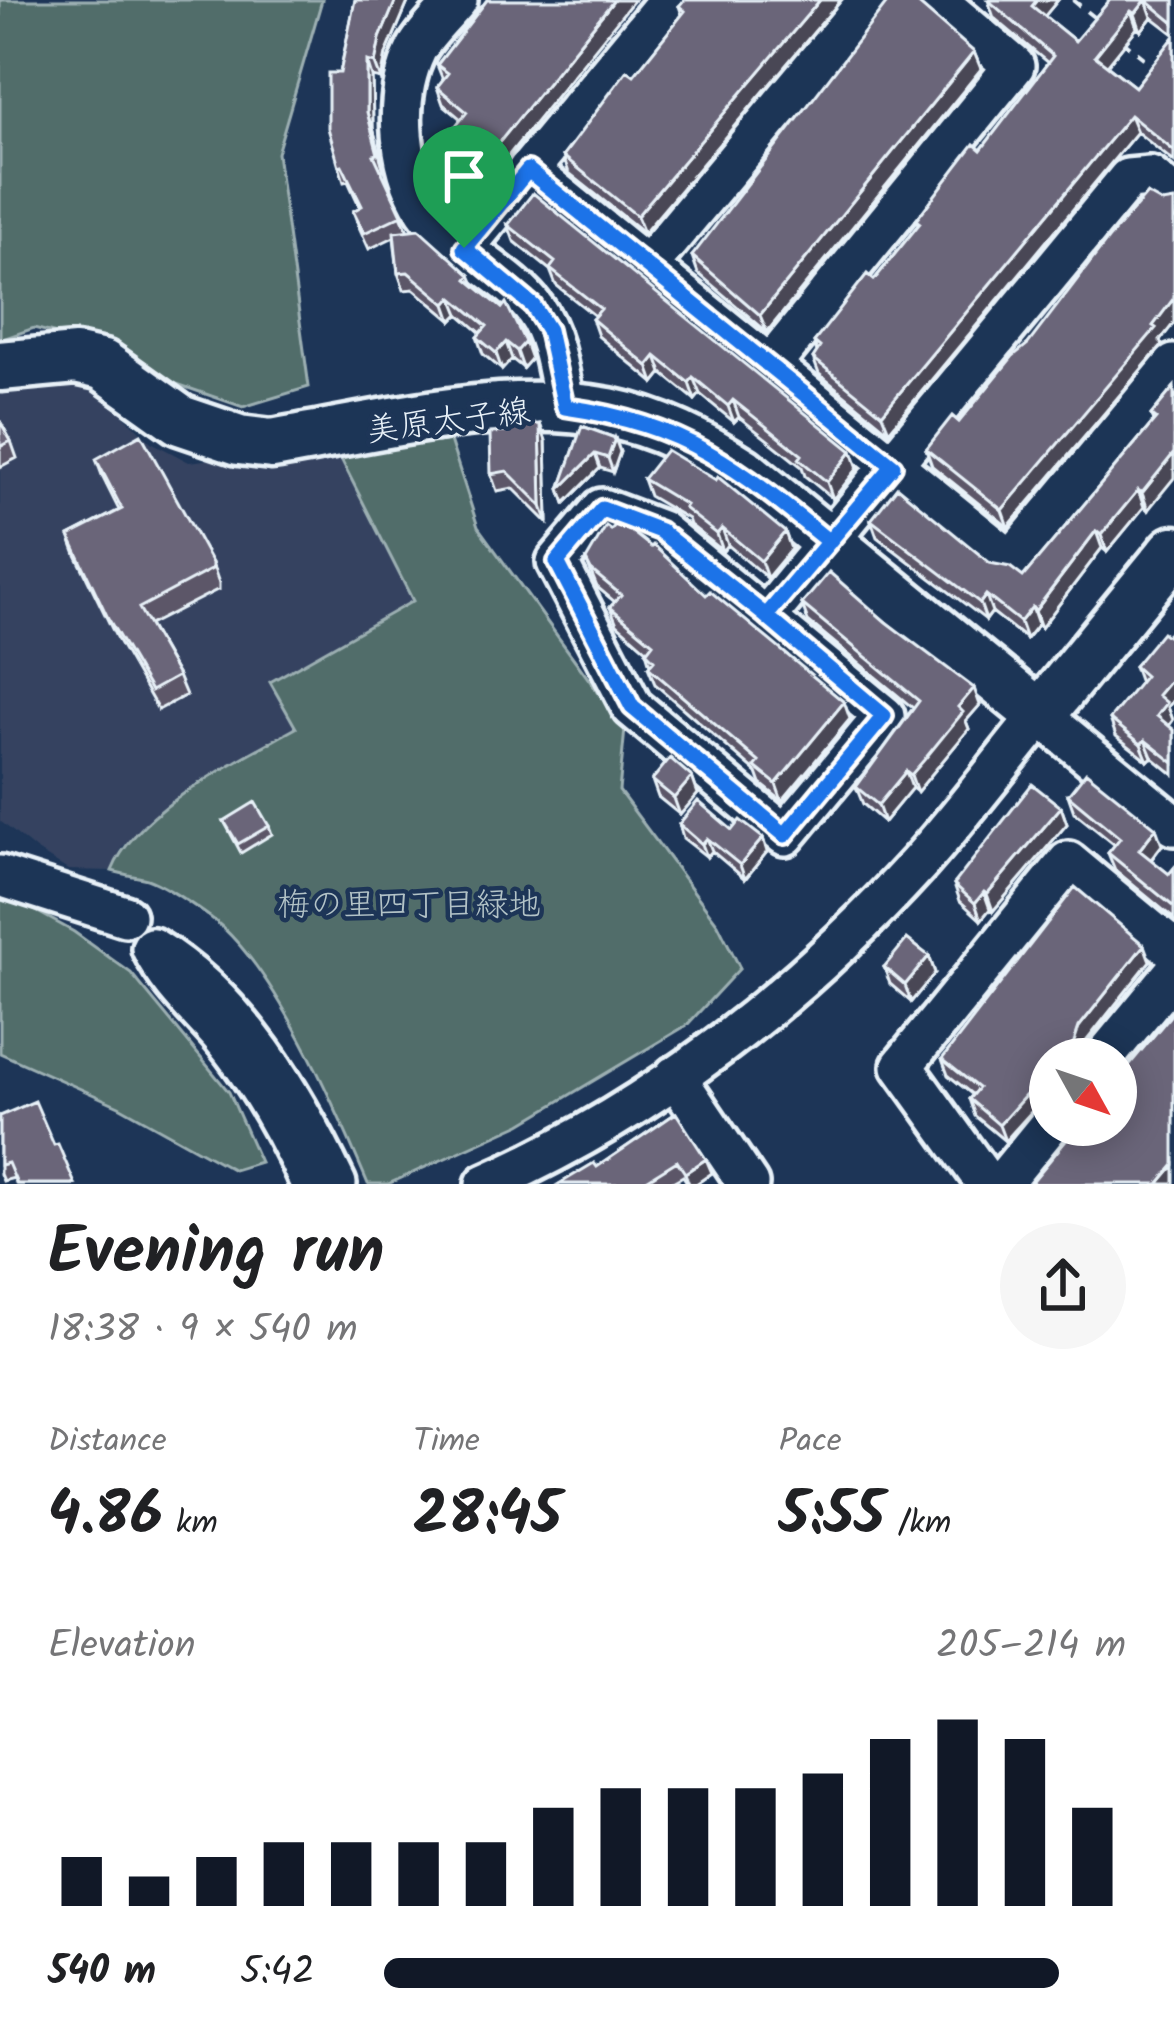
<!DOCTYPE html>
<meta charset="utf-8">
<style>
:root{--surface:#fff;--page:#f6f6f6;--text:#202124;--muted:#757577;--accent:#111827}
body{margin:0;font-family:Kalam,"Klee One",sans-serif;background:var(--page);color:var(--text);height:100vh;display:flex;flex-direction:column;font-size:45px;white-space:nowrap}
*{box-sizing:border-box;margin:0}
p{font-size:39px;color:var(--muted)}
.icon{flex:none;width:66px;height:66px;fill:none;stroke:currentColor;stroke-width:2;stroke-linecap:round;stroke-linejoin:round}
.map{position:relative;height:1184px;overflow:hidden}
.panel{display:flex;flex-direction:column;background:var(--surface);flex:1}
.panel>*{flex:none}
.needle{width:78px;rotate:130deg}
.fabs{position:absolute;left:1029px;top:1038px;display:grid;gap:24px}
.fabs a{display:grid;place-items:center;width:108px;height:108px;border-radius:50%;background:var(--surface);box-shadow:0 6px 30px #0003;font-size:60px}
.pin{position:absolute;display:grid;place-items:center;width:102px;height:102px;color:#fff;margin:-123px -51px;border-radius:50% 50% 50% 0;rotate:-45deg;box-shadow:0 0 12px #0007}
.pin .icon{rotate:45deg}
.round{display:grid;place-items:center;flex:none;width:126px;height:126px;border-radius:63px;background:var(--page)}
.headline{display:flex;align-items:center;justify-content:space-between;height:204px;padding:0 48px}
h1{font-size:66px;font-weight:700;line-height:90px}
.figures{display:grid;grid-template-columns:repeat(3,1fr);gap:18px;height:204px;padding:12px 48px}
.figures div{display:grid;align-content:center}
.figures b{font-size:60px;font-weight:700}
.figures small{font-size:33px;font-weight:400}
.figures p{font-size:33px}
.chart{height:336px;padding:24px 48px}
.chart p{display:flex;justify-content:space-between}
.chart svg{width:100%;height:216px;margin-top:12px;stroke:var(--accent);stroke-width:6}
ul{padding:0 48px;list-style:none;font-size:39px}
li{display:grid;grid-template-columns:192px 144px 1fr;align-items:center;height:90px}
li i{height:30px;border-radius:15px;background:var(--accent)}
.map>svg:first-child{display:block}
</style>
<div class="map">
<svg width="1174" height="1184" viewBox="0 0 1174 1184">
<rect width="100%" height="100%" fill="#1d3557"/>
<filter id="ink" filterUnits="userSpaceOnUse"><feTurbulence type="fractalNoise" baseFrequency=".00833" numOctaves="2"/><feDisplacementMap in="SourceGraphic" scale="24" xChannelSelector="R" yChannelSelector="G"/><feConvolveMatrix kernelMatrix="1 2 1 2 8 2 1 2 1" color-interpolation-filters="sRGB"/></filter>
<g filter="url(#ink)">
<path fill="#344361" d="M60,369L103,395L151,442L189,462L333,443L413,600L271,682L296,727L197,784L122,847L112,871L68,870L37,851L0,821V381Z"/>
<path fill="#516d6b" stroke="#9cafb2" stroke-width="3" d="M0,0H322L277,153L309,387L243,407L171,382L106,347L34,328L0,340Z
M448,434L478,527L625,729L619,791L718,924L740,968L687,1025L521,1124L388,1184H368C337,1111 274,963 210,917C193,905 167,886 147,879C138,877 123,874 112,871C136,809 239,760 296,728L270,682L413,601L333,443Z
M0,891L74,932L131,973L229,1092L260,1162L234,1170L119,1106L0,1053Z"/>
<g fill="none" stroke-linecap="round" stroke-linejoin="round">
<g stroke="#e8f1f8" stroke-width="48">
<path id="minor" d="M457,0C445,15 425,33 416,50C392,100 398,175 432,218C460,254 509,274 536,311C555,338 558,375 565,407
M528,170L1011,561L1174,365
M464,248L669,0
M647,266L869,0
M770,366L1014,66L936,0
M602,509L660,531L884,716L785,835L632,707L557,562Z
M767,616L1128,179L1150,177L1174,197
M0,876L125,916
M1103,1059L1174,973
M675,1076L748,1184
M311,1184C287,1131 260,1082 223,1037C197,1007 170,984 152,948C239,1001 293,1094 336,1184
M486,1184C650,1112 798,996 918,864C961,816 1000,764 1040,715L1174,825
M987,1184L902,1066L1068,862L1174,950
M1001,1184L1050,1124"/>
</g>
<g stroke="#e8f1f8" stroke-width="57">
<path id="major" d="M0,366L76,359L103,365L180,420L239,440L272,444C380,426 500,393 609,413C658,423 701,445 743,472L1040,715L1174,551"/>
</g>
<path stroke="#e8f1f8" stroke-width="4.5" stroke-dasharray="9 9" stroke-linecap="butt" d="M1073,0L1095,18
M1123,41L1156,68"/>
<use href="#minor" stroke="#1d3557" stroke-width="39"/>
<use href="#major" stroke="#1d3557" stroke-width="48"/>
</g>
<path fill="#5b5768" stroke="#e8f1f8" stroke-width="3" d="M355,0H409L386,54L381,79L372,77L373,128L384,170L381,171L408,231L470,275L474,284L531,359L523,368L512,359L502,370L483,354L477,337L481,333L459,314L452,321L414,289L404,290L398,273L394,237L369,249L359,227L353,211L360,207L348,181L344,182L339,166L340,73Z
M487,0L470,203L457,193L451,176L453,173L444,166L438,149L461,119L443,104L437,87L443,80L437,65Z
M841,0L644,233L569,173L563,156L634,75L682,15L679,6Z
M988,0H1058L1044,16L1075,41L1110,0H1174V34L1152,17L1141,31L1137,28L1107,65L1135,87L1174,37V162L1137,132L889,431L819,374L813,358L817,352L814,342L874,280L918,225L916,220L981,150L1048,63L994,18Z
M974,52L981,69L767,332L698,273L692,256Z
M508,225L858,468L833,499L805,476L802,467L739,417L734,422L700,394L695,400L662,373L654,383L598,336L592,319L595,316L556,285L550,270L514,241Z
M1160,341L1162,345L1008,527L932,466L926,449L959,422Z
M1174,387L1148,510L1144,507L1107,552L1102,548L1041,628L1038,624L1026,639L992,612L986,620L877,537L871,520L990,563L1023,577L1154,421L1151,415Z
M0,421L11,441L17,458L0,467Z
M540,424L546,441L548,523L513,488L497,491L491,474L507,432Z
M582,426L615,438L620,452L613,472L600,468L565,503L560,489Z
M96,459L212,563L219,583V589L149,625L178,676L186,695L158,710L116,637L76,555L69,536L119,510L103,478Z
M643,479L785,532L791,549L767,578L728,545L723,551L690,525L688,519L649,496Z
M586,560L706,595L844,702L850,719L782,801L761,784L757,773L655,684L648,667L650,665L646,652L647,650L617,624L610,607L615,602L597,587Z
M802,604L980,705L966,721L969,729L917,792L912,788L884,822L863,804L856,787L913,708L808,621Z
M1167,636L1168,707L1173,720L1169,726L1174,730V775L1152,757L1148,761L1116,736L1110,719L1140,683L1134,666Z
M692,777L698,794L680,815L658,797L652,780Z
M1068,795L1162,845L1151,860L1169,874L1174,868V919L1115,870L1108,853L1115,845L1074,812Z
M1061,807L1067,824L993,911L990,909L981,920L960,901L954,884Z
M224,821L269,826L272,834L241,853Z
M679,824L732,830L763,838L767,852L745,879L712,851L707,857L683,838Z
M929,956L935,973L911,1002L890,984L884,967Z
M1150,961L1005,1141L975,1116L969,1099L973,1095L948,1075L942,1059Z
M676,1113L712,1173L696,1184H688L683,1176L669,1184H559L597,1167Z
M0,1116L54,1145L75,1184H16L14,1178L3,1181L0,1174Z"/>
<path fill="#4a4755" stroke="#e8f1f8" stroke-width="3" d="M396,0H409L386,54L381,79L375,63L380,38Z
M614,0H634L470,203L464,186Z
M820,0H841L644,233L637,216Z
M1037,0H1058L1039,23L1032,6Z
M1146,0L1152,17L1141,31L1135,14Z
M1131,11L1137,28L1101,73L1095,56Z
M974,52L981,69L767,332L760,315Z
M367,61L372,77L373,128L384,170L367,112Z
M1130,115L1137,132L889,431L882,414Z
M452,297L459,314L452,321L446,304Z
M1174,298V323L1160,341L1162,345L1008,527L1002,510Z
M506,342L512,359L502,370L496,353Z
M525,342L531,359L523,368L517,351Z
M656,356L662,373L654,383L648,366Z
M693,377L700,394L695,400L689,383Z
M733,400L739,417L734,422L728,406Z
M540,424L546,441L548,523L542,506Z
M615,438L620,452L613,472L608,458Z
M852,451L858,468L833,499L827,482Z
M1174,453V478L1148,510L1142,493Z
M595,454L600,468L565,503L560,489Z
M1138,490L1144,507L1107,552L1101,535Z
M722,528L728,545L723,551L717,534Z
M1096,531L1102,548L1041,628L1035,611Z
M785,532L791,549L767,578L761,561Z
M986,595L992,612L986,620L980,603Z
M1032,607L1038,624L1026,639L1020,622Z
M1174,676V700L1168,707L1173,720L1163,733L1157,716L1158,695Z
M974,688L980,705L966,721L969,729L917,792L911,775L958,707Z
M844,702L850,719L782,801L776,784Z
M1145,740L1152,757L1148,761L1141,744Z
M906,771L912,788L884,822L878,805Z
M692,777L698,794L680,815L674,798Z
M1061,807L1067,824L993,911L987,894Z
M1156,828L1162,845L1145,867L1139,850Z
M707,838L712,851L707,857L702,844Z
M763,838L767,852L745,879L740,865Z
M984,892L990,909L981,920L975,903Z
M1144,945L1150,961L1084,1044L1079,1058L1058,1059L1079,1027Z
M929,956L935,973L911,1002L905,985Z
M1050,1068V1091L1005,1141L999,1125Z
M706,1159L712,1173L696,1184H689L685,1173Z
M1174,1165V1184H1158Z"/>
<path fill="#6a6579" stroke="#e8f1f8" stroke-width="3" d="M355,0H396L380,38L375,63L367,61V112L378,154L374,155L402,215L364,233L353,211L362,206L342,165L339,166L328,128V73H340Z
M487,0H614L464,186L451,176L459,166L438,149L467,112L437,87L448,73L437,65Z
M684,0H820L637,216L563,156L627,70L634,75L685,11L679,6Z
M889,0H914L974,52L760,315L692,256Z
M988,0H1037L1032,6L1075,41L1110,0H1174V23L1146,0L1135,14L1131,11L1095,56L1135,87L1174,37V151L1130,115L882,414L813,358L820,347L814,342L867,274L874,280L920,223L916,220L957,166L974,144L981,150L1053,56Z
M533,193L852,451L827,482L799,459L802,455L733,400L728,406L693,377L689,383L656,356L648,366L592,319L601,309L550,269L555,262L508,225Z
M1147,194L1163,203L1174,201V298L1153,326L1156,328L1002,510L926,449L952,416L959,422L1013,356L1028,344L1108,239Z
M419,229L470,275L467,279L502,308L506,303L525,342L517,351L506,342L496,353L477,337L487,326L452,297L446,304L408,272L398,273L394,232Z
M1174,387V453L1142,493L1138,490L1101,535L1096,531L1035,611L1032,607L1020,622L986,595L980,603L871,520L897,487L990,563L1010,567L1023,577L1156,419L1151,415Z
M0,421L11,441L0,447Z
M540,424L542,506L507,471L491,474L490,433L507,432V425Z
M582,426L615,438L608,458L595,454L560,489Z
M141,434L212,563V569L139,608L178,676L151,691L108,618L69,536L122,509L96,459Z
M666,450L716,480L718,477L785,532L761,561L722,528L717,534L684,508L686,505L643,479Z
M615,525L631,531L651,547L653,545L706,595L710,591L844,702L776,784L755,767L759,762L648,667L654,660L646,652L653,643L610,607L621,595L591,570L586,560L606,526L611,530Z
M829,572L886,622L974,688L958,707L963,712L924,760L911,775L906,771L878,805L856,787L919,701L802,604Z
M1174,627V676L1158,695L1167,703L1157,716L1174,730V763L1145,740L1141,744L1110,719L1145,676L1134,666L1162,632L1167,636Z
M670,758L692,777L674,798L652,780Z
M1086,772L1156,828L1139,850L1169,874L1174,868V907L1108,853L1120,838L1068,795Z
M1032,784L1061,807L987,894L984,892L975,903L954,884Z
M698,801L732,830L740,820L763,838L740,865L707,838L702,844L679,824Z
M255,802L269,826L238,844L224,821Z
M1075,887L1144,945L1079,1027L1074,1042L1058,1059H1050V1068L999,1125L969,1099L978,1088L942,1059Z
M907,939L929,956L905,985L884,967Z
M1174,1011V1165L1158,1184H1030L1079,1125H1116V1081Z
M35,1101L54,1145L58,1144L75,1184H17L8,1163L0,1165V1116Z
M676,1113L706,1159L685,1173L677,1161L640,1184H559L594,1163L597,1167Z"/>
</g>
<g fill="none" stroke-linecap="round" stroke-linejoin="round" filter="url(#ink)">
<g stroke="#fff" stroke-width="24">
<path id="route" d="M464,248L533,306L548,330L565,407C685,424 738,467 829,542L766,616L660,531L602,509L557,562L632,707L785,835L884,716L766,616L893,466L528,170L464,248"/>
</g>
<use href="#route" stroke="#1a73e8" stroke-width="15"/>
</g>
<g text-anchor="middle" stroke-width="9" stroke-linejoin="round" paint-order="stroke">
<g font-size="33" fill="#e8f1f8" stroke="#1d3557">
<text transform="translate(448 419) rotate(-7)" y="12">美原太子線</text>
</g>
<g font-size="33" fill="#b3c3c7" stroke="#1d3557">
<text x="409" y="915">梅の里四丁目緑地</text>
</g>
</g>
</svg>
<div class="fabs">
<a><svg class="needle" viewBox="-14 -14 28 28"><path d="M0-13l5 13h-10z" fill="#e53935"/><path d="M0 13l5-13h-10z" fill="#757577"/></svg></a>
</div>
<div class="pin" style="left:464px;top:248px;background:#1e9e55"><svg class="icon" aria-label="arrive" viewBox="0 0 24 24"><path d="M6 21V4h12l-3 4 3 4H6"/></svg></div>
</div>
<section class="panel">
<div class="headline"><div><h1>Evening run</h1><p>18:38 · 9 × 540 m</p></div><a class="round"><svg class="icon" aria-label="share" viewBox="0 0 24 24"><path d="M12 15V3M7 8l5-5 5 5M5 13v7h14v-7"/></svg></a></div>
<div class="figures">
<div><p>Distance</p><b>4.86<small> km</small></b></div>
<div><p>Time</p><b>28:45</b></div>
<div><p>Pace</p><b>5:55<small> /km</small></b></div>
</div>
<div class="chart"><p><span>Elevation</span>205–214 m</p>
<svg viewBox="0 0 160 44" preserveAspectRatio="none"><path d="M5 44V34M15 44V38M25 44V34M35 44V31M45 44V31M55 44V31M65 44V31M75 44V24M85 44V20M95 44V20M105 44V20M115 44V17M125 44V10M135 44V6M145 44V10M155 44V24"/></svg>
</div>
<ul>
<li><b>540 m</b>5:42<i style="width:91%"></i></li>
</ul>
</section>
